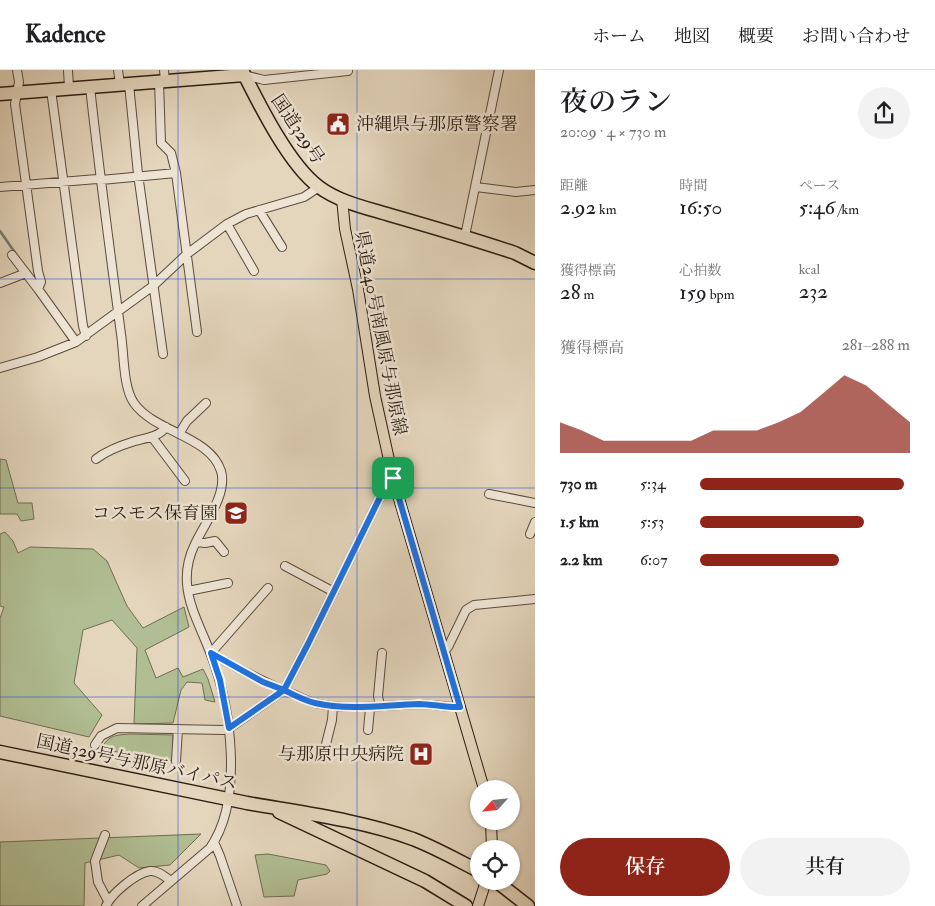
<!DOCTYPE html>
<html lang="ja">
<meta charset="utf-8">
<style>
:root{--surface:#fff;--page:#f2f2f2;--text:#202124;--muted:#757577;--line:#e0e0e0;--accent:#8f2418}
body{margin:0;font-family:"IM FELL Double Pica","Noto Serif JP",serif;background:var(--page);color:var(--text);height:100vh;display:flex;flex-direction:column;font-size:19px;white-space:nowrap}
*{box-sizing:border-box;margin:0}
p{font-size:16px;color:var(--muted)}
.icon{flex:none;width:28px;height:28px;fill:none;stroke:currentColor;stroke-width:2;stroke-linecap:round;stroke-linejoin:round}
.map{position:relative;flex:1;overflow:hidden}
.side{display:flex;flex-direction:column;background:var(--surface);width:400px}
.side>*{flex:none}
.needle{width:32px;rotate:243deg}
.buttons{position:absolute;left:470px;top:710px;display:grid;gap:10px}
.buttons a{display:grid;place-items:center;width:50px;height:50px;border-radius:50%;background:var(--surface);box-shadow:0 1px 4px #0004;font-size:25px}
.pin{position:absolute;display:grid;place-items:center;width:42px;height:42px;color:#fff;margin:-21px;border-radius:10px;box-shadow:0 2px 8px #0006}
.round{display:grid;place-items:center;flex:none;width:52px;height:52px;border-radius:26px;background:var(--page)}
.overview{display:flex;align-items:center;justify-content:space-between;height:85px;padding:0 25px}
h1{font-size:28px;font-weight:600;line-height:38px}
.figures{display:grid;grid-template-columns:repeat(3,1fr);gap:8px;height:85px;padding:5px 25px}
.figures div{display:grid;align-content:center}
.figures b{font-size:21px;font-weight:600}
.figures small{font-size:14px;font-weight:400}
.figures p{font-size:14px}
.chart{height:140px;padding:10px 25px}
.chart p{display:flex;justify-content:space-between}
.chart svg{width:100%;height:90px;margin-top:5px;fill:var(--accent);opacity:.7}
.primary-button{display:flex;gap:10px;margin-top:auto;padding:10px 25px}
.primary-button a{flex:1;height:58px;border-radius:30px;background:var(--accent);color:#fff;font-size:20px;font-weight:600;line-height:58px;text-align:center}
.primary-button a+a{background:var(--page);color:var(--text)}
ul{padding:0 25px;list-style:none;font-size:16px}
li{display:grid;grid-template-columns:80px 60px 1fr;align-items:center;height:38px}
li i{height:12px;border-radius:6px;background:var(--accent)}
header{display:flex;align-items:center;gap:30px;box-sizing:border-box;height:70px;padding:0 25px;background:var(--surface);border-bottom:1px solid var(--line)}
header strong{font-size:24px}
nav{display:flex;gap:28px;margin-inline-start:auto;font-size:18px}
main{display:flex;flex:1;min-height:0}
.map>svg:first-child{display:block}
</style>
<header>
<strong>Kadence</strong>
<nav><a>ホーム</a><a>地図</a><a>概要</a><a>お問い合わせ</a></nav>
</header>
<main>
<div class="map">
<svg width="535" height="836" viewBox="0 0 535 836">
<rect width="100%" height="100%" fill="#e4d6bd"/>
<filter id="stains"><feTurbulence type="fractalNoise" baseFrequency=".004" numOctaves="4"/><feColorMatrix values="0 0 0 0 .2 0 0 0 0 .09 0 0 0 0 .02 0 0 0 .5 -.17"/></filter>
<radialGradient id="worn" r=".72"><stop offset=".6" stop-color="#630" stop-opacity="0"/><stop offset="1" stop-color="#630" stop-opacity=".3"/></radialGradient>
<path fill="#b1be93" stroke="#6f6e52" d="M0,389L6,390L18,433H32L34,449L21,451L17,444H0Z
M5,462L13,471L18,483L30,477L93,479L107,491L127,536L143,558L184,537L189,557L145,580L156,608L178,598L183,607L203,599L208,609L215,632L205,630L202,613L187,612L181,620L173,653L134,654L137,578L112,550L83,560L74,613L102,645L89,667L0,646V548L4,537L0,536V464Z
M130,664L173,665V690L159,693L102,678C108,665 117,665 130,664Z
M201,764L170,795L139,798L119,785L85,793L84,836H0V772Z
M268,784L326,795L330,801L327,804L298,810L294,826L264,827L255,785Z"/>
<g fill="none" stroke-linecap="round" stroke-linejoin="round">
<path stroke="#6c7a74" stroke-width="2.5" d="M0,161L16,184"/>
<g stroke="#5b4b3d" stroke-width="10">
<path id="minor" d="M17,0L19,12L15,34L38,201L41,212L38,219L76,272
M68,0L69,18
M118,0L120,14
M164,0L165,11
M244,5L264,10L348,1
M159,11L161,73L171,83L176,103L197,262
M129,14L138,104L163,284
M90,17C99,99 110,182 121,264C124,283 123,318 134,333C154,362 210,366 221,401C228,424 204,454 195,474C189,486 186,501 187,514C189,539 203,562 211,585C231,637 244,729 210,778L142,836
M51,20L83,256L86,266
M0,117L97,109L101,110L176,103
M476,117L516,122L535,120
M259,140L282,177
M227,154L254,201
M465,166L499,0
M12,185L38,219
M0,213L26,203
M0,298L38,287L76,272L153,216L187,184L227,154L246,144L304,127L319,117
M179,364L187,351L206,333
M152,367L185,411
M96,389C106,381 122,375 135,371C146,368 159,367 166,357
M489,424L535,433
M530,464L535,452
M196,472L205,473L215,471L224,482
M285,496L334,522
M268,518L211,583C237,598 263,612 290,623C298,626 307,631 315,633C349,641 384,635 419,634C432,634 448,638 461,637
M188,521L228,513
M444,582L448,577L466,540L474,535L535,529
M380,636L378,626L382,583
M368,660L370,638
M95,675L101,666L117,658L224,660L234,655L284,620L308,574L385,417L393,408
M325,678L332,650L333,636
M176,691L178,659
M105,765L95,791L98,812L108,831
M214,772L220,786L237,836
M106,836C111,824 136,803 150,801C158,800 165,807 171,811"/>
</g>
<g stroke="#2d1d12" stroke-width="12">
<path id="major" d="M342,129L345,159L358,219L375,326L393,408L484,719
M491,751L492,779
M478,836L486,811"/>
</g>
<g stroke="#2d1d12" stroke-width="15">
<path id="highway" d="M242,0C259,34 289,95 319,117C339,132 367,138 390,145C432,157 473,169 515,183L535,193
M0,24L244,5
M0,682L247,733C303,743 360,750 413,769C436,778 457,790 479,801
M279,742L425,811L466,836
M496,811L528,836"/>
</g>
<use href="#minor" stroke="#ede4d4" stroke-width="8"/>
<use href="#major" stroke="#e4d6bd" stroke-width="10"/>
<use href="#highway" stroke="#e4d6bd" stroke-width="12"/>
</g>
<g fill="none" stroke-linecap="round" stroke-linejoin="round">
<g stroke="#fff" stroke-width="10">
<path id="route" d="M393,408L385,417L308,574L284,620L263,612L211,583L220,610L229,658L284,620C294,625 305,631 315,633C350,641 384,635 419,634C432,634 448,638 460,637L393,408"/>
</g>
<use href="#route" stroke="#1a73e8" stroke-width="6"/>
</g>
<path fill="none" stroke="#1d4ed8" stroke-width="1" stroke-opacity="0.55" d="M178,0V836M357,0V836M0,209H535M0,418H535M0,627H535"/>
<defs>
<g id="civic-square" transform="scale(1.25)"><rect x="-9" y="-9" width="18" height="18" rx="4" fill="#8f2418" stroke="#ede4d4"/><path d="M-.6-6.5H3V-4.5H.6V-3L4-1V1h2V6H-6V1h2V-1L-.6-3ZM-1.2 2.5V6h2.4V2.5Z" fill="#fff"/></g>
<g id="school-square" transform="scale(1.25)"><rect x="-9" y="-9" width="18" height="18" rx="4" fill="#8f2418" stroke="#ede4d4"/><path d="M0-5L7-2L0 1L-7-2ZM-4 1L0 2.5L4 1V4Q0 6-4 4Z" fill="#fff"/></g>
<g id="hospital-square" transform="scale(1.25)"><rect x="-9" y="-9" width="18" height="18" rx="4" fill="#8f2418" stroke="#ede4d4"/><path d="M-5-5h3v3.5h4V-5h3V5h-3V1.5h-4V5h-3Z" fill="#fff"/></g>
</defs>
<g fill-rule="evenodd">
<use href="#civic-square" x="338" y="54"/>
<use href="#school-square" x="236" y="443"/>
<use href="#hospital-square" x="421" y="684"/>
</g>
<g text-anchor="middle" stroke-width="5" stroke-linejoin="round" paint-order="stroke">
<g font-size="18" fill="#2d1d12" stroke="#ede4d4" text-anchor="end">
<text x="356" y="60" text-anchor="start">沖縄県与那原警察署</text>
<text x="218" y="449">コスモス保育園</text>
<text x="404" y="690">与那原中央病院</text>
</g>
<g font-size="18" fill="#2d1d12" stroke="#ede4d4">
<text transform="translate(298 59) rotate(56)" y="6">国道329号</text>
<text transform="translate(381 263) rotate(79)" y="6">県道240号南風原与那原線</text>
<text transform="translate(137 692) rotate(12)" y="6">国道329号与那原バイパス</text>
</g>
</g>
<rect width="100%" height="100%" filter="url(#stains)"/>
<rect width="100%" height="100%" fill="url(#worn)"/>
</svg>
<div class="buttons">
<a><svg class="needle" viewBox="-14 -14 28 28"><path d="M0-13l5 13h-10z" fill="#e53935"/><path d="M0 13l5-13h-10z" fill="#757577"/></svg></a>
<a><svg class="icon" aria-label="locate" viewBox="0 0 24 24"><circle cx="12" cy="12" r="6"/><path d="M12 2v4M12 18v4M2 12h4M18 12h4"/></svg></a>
</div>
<div class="pin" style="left:393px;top:408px;background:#1e9e55"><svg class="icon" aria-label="arrive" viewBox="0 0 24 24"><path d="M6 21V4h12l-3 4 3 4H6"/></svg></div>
</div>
<section class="side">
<div class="overview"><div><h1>夜のラン</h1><p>20:09 · 4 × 730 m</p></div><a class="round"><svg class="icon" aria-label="share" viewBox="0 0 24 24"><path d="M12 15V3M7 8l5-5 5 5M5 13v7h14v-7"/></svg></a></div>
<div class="figures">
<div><p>距離</p><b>2.92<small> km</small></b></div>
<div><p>時間</p><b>16:50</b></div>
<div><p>ペース</p><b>5:46<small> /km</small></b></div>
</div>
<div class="figures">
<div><p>獲得標高</p><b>28<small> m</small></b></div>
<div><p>心拍数</p><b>159<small> bpm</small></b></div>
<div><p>kcal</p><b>232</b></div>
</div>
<div class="chart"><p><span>獲得標高</span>281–288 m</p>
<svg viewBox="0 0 160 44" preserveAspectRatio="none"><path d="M0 44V29L10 33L20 38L30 38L40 38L50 38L60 38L70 33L80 33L90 33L100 29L110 24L120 15L130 6L140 11L150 20L160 29V44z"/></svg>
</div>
<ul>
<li><b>730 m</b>5:34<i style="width:97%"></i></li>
<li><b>1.5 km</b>5:53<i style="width:78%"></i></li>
<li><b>2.2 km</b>6:07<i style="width:66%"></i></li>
</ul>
<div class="primary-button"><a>保存</a><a>共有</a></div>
</section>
</main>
